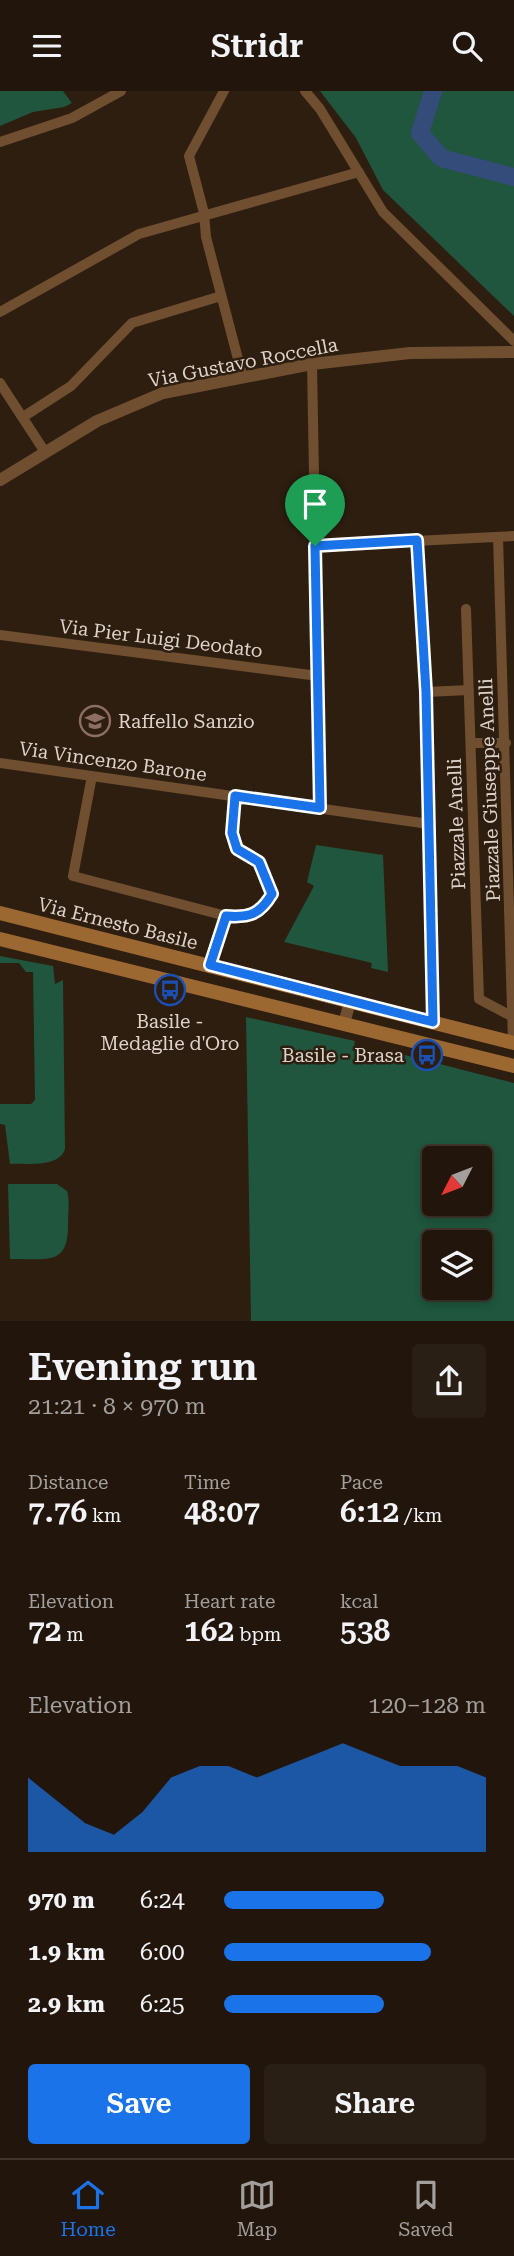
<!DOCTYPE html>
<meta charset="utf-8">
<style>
:root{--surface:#22160c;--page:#2a1f15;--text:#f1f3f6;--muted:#a29f9d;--line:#3f352d;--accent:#1a73e8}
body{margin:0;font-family:"Roboto Serif",serif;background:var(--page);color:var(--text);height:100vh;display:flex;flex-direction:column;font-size:26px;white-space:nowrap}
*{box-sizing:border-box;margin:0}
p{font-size:23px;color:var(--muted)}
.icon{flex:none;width:38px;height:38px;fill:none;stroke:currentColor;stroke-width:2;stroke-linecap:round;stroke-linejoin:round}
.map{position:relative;height:1230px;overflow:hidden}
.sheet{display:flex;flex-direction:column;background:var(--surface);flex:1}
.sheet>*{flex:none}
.needle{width:46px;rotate:228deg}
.buttons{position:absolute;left:422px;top:1055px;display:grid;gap:14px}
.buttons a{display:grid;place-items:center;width:70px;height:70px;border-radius:7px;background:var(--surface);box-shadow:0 4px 10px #0003,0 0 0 2px var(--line);font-size:35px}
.pin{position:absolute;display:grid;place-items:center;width:60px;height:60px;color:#fff;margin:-72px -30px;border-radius:50% 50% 50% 0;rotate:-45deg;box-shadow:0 0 7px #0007}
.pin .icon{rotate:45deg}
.round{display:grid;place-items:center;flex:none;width:74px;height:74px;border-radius:7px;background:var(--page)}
.head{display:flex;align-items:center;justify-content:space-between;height:119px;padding:0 28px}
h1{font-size:38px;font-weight:600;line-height:52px}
.figures{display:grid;grid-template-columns:repeat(3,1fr);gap:10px;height:119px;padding:7px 28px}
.figures div{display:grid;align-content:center}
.figures b{font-size:30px;font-weight:600}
.figures small{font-size:19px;font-weight:400}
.figures p{font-size:19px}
.chart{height:196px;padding:14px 28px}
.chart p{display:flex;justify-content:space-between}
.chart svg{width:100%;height:126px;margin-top:7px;fill:var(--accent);opacity:.7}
.cta{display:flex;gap:14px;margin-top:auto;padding:14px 28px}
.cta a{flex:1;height:80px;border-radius:7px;background:var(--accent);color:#fff;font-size:28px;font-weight:600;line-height:80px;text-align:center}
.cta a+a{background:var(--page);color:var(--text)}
ul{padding:0 28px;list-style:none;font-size:23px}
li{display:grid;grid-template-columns:112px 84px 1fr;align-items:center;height:52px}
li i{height:18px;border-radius:9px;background:var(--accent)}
header{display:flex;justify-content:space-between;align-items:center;height:91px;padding:0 28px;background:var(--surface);font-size:32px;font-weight:600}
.tabs{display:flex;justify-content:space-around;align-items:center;height:98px;border-top:2px solid var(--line);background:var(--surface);font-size:19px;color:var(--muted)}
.tabs a{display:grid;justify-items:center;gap:4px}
.tabs .selected{color:var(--accent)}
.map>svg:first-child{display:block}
</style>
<header><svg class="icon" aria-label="menu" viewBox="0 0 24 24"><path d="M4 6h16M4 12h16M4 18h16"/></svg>Stridr<svg class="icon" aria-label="search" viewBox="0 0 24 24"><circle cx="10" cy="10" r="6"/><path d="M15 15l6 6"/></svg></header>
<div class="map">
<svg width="514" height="1231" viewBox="0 0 514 1231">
<rect width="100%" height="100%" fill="#2d1e10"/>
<path fill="#1f563d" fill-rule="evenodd" d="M0,0H63L72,12L64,16L33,21L0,35Z
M320,0H514V225L383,99L356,47Z
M316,754L383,764L388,881L371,877L372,872L284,851L314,795L307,791Z
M0,865L53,875L55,893L63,889L65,1058C59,1077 27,1072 10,1073L5,1034L0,1033V1013H31L35,1009L33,881H26L19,872H0Z
M246,926L355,950L354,956L391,966L393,961L514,992V1230H251ZM434,1068H480V1113H434ZM434,1152H480V1197H434Z
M8,1093H57L67,1100C70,1110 68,1122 68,1133C69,1177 44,1167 10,1168Z"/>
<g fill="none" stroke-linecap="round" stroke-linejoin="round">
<path stroke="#334c79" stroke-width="18" d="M433,0L420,42L441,67L514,86"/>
<path stroke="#6f4f2f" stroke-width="10" d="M224,0L189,65L204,122L206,146L243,287
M305,0L320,18L383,121L514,250
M0,51L72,27L121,0
M0,221L139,143L359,81
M312,273L320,717
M0,292L45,361
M23,326L71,295L132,232L221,205
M498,446L513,952
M417,449L426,601L433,931
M315,455L514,445
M466,518L479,908L513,926
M0,544L318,585
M426,601L469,599
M471,652H506
M0,672L429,733
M92,685L73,785L226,825
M210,874L226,825C250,827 259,823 272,803L259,771L238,758L232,742L235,705"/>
<path stroke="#6f4f2f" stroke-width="12" d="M0,389L97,330L163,302L312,273L410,262L514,261
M344,933L350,910"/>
<path stroke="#9b6831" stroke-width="14" d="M0,822L514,952
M0,848L514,975"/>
</g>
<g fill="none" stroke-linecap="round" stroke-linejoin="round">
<g stroke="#fff" stroke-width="14">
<path id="route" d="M417,449L426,601L433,931L210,874L226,825C250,827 260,823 272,803L259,771L237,758L232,742L235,705L320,717L315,455Z"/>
</g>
<use href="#route" stroke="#1a73e8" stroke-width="9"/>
</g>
<defs>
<g id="school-ring" transform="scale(1.575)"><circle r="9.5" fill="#2d1e10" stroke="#8d6e63" stroke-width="1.5"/><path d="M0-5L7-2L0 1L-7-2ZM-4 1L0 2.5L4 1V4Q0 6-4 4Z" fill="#8d6e63"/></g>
<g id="bus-ring" transform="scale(1.575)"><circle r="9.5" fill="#2d1e10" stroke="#1a4fb4" stroke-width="1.5"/><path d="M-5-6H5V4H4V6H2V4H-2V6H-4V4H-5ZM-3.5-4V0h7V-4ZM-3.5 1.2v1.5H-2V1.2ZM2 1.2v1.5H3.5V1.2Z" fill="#1a4fb4"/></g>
</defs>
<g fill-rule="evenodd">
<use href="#school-ring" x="95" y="630"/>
<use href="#bus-ring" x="170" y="899"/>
<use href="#bus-ring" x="427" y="964"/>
</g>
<g text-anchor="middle" stroke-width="5" stroke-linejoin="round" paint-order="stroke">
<g font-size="19" fill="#ded3ca" stroke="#2d1e10">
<text transform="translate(243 271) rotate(-11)" y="7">Via Gustavo Roccella</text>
<text transform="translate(161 547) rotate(7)" y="7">Via Pier Luigi Deodato</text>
<text transform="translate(113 670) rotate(8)" y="7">Via Vincenzo Barone</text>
<text transform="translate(489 699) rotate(-92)" y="7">Piazzale Giuseppe Anelli</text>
<text transform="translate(456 733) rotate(-92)" y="7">Piazzale Anelli</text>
<text transform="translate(118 832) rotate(14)" y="7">Via Ernesto Basile</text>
</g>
<g font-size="19" fill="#ded3ca" stroke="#2d1e10" text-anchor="start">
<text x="118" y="637">Raffello Sanzio</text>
<text x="170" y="937" text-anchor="middle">Basile -<tspan x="170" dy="22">Medaglie d'Oro</tspan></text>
<text x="404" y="971" text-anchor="end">Basile - Brasa</text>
</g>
</g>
</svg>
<div class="buttons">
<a><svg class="needle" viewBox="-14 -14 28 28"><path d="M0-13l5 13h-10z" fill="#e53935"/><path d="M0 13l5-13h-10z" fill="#a29f9d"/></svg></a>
<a><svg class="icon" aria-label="layers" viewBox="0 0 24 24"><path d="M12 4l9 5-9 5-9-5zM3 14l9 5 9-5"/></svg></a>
</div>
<div class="pin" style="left:315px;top:455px;background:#1e9e55"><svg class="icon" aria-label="arrive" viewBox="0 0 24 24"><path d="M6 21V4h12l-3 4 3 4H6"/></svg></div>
</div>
<section class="sheet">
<div class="head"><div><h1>Evening run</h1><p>21:21 · 8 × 970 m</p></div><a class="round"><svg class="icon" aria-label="share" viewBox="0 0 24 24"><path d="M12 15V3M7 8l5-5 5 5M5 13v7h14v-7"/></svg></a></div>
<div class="figures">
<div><p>Distance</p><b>7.76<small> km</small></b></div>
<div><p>Time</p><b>48:07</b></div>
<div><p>Pace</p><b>6:12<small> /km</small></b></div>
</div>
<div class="figures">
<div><p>Elevation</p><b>72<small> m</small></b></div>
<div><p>Heart rate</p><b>162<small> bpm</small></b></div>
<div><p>kcal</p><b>538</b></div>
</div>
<div class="chart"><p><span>Elevation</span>120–128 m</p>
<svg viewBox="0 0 160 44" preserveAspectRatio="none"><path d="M0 44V18L10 26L20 34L30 38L40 30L50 18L60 14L70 14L80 18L90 14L100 10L110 6L120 10L130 14L140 14L150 14L160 18V44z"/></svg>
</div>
<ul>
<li><b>970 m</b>6:24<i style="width:61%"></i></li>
<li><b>1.9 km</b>6:00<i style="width:79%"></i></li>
<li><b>2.9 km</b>6:25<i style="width:61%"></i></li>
</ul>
<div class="cta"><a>Save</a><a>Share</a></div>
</section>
<nav class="tabs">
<a class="selected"><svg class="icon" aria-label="home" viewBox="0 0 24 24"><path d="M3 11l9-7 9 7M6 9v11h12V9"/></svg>Home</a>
<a><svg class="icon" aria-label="map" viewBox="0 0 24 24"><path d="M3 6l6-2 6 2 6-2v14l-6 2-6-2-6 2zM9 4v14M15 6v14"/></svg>Map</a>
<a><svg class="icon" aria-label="saved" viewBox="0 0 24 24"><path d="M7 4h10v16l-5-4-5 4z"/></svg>Saved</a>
</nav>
